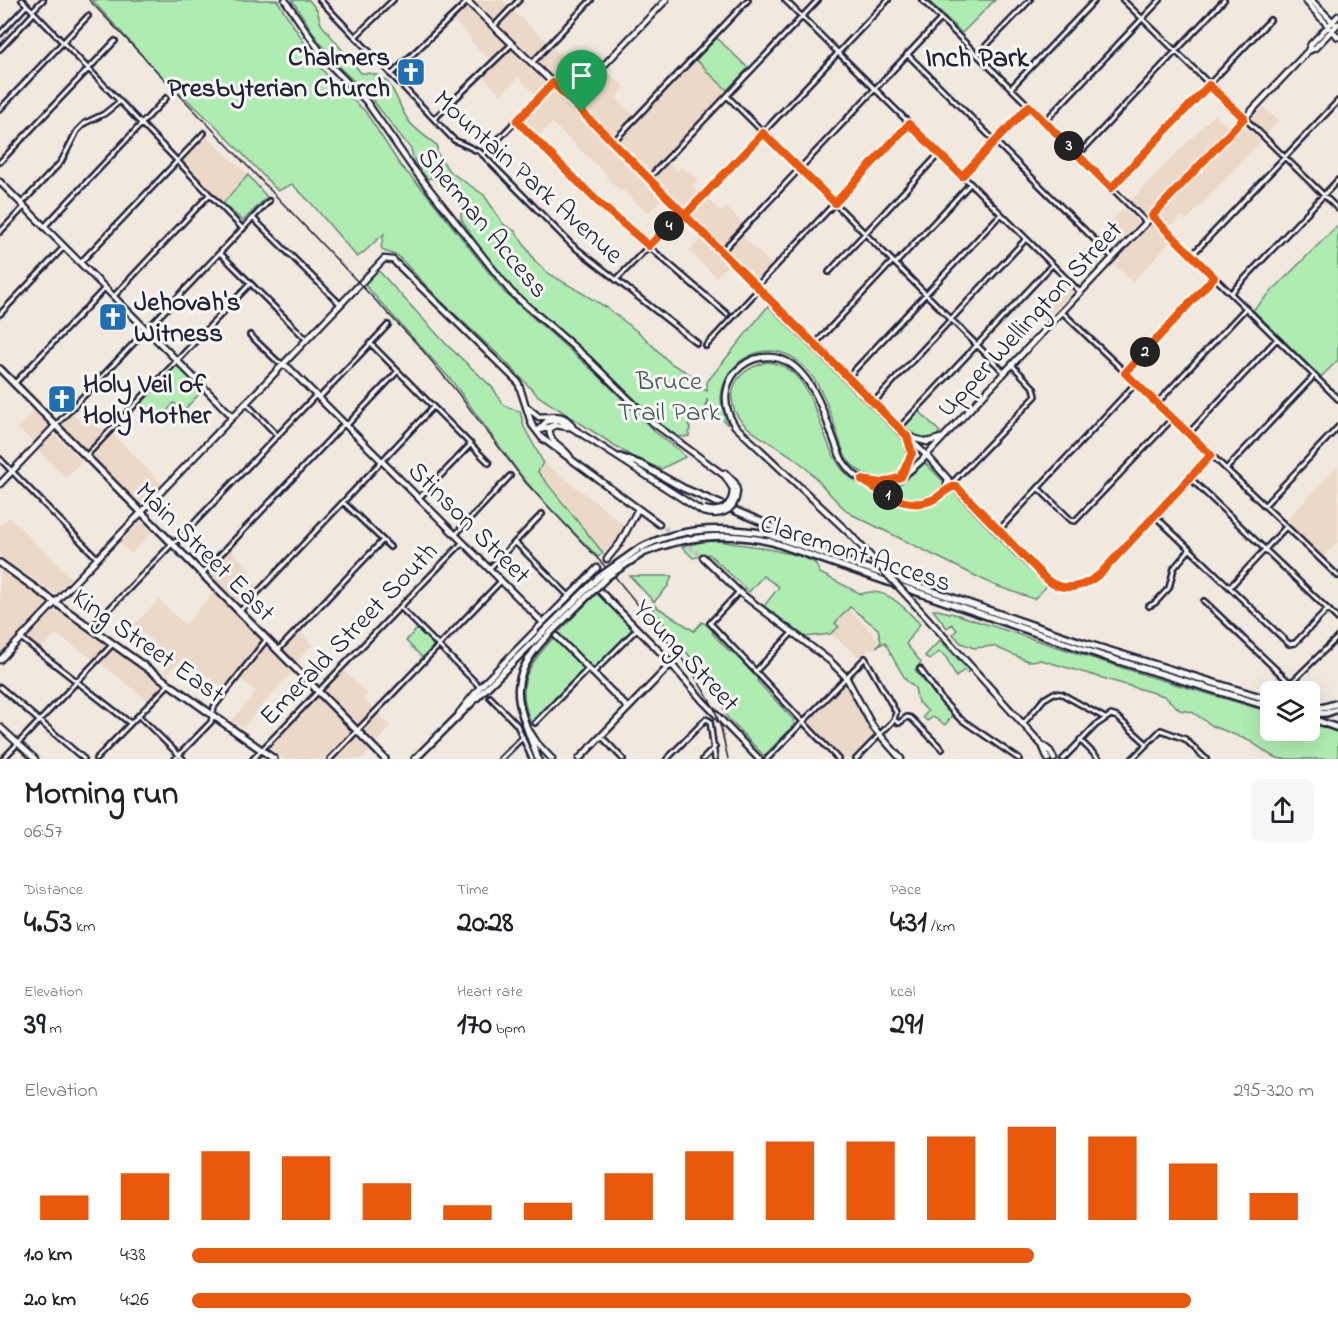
<!DOCTYPE html>
<meta charset="utf-8">
<style>
:root{--surface:#fff;--page:#f6f6f6;--text:#202124;--muted:#757577;--accent:#ea580c}
body{margin:0;font-family:"Indie Flower",sans-serif;background:var(--page);color:var(--text);height:100vh;display:flex;flex-direction:column;font-size:22px;white-space:nowrap}
*{box-sizing:border-box;margin:0}
p{font-size:20px;color:var(--muted)}
.icon{flex:none;width:33px;height:33px;fill:none;stroke:currentColor;stroke-width:2;stroke-linecap:round;stroke-linejoin:round}
.map{position:relative;height:759px;overflow:hidden}
.side{display:flex;flex-direction:column;background:var(--surface);flex:1}
.side>*{flex:none}
.controls{position:absolute;left:1260px;top:681px;display:grid;gap:12px}
.controls a{display:grid;place-items:center;width:60px;height:60px;border-radius:9px;background:var(--surface);box-shadow:0 6px 24px #0002;font-size:30px}
.pin{position:absolute;display:grid;place-items:center;width:51px;height:51px;color:#fff;margin:-62px -26px;border-radius:50% 50% 50% 0;rotate:-45deg;box-shadow:0 0 6px #0007}
.pin .icon{rotate:45deg}
.km{position:absolute;width:30px;height:30px;margin:-15px;border-radius:50%;background:#222;color:#fff;font-size:16px;line-height:30px;text-align:center}
.round{display:grid;place-items:center;flex:none;width:63px;height:63px;border-radius:9px;background:var(--page)}
.head{display:flex;align-items:center;justify-content:space-between;height:102px;padding:0 24px}
h1{font-size:33px;font-weight:700;line-height:45px}
.metrics{display:grid;grid-template-columns:repeat(3,1fr);gap:9px;height:102px;padding:6px 24px}
.metrics div{display:grid;align-content:center}
.metrics b{font-size:30px;font-weight:700}
.metrics small{font-size:16px;font-weight:400}
.metrics p{font-size:16px}
.chart{height:168px;padding:12px 24px}
.chart p{display:flex;justify-content:space-between}
.chart svg{width:100%;height:108px;margin-top:6px;stroke:var(--accent);stroke-width:6}
ul{padding:0 24px;list-style:none;font-size:20px}
li{display:grid;grid-template-columns:96px 72px 1fr;align-items:center;height:45px}
li i{height:15px;border-radius:8px;background:var(--accent)}
.map>svg:first-child{display:block}
</style>
<div class="map">
<svg width="1338" height="759" viewBox="0 0 1338 759">
<rect width="100%" height="100%" fill="#f1e8de"/>
<filter id="ink" filterUnits="userSpaceOnUse"><feTurbulence type="fractalNoise" baseFrequency=".0167" numOctaves="2"/><feDisplacementMap in="SourceGraphic" scale="12" xChannelSelector="R" yChannelSelector="G"/><feConvolveMatrix kernelMatrix="1 2 1 2 8 2 1 2 1" color-interpolation-filters="sRGB"/></filter>
<g filter="url(#ink)">
<path fill="#ecd8c7" d="M473,0H502L508,6L493,19Z
M465,8H468L506,44L490,61L469,39L471,37L453,20Z
M513,11L547,41L533,56L500,26Z
M552,47L568,62L574,56L591,71L569,94L537,63Z
M512,51L545,83L536,95L518,77L501,95L483,76L509,52Z
M696,60L727,90L651,171H649L620,141Z
M606,71L625,87L619,93L617,99L633,115L613,135L578,99Z
M551,89L553,90L661,199L648,213L622,190L620,191L606,177L607,175L552,123L537,137L522,122V119Z
M1263,107L1279,121L1267,134L1251,119Z
M1214,115L1229,128L1146,216L1130,201Z
M1243,126L1261,141L1187,220L1182,216L1169,228L1157,216Z
M206,135L248,175L223,203L183,161Z
M668,162L677,171L682,167L687,172L689,171L698,179L692,187L699,194L706,197L721,212L726,207L743,223L737,231L773,266L757,282L654,178Z
M1124,208L1138,223L1110,251L1097,237Z
M1152,222L1172,240L1133,282L1114,265Z
M701,238L728,265L716,277L689,251Z
M1092,242L1106,255L1093,271L1078,257Z
M1062,280L1073,292L1044,322L1031,311Z
M33,411L49,426L34,442L17,428Z
M72,413L83,425L91,418L108,435L111,432L163,485L142,506L61,424Z
M54,434L82,461L66,478L38,451Z
M544,463L597,503L625,527L614,543L604,554L539,471Z
M1338,465V541L1324,557L1286,521Z
M9,517L71,577L56,594L0,556V523L2,524Z
M141,521L152,532L131,554L120,543Z
M229,548L251,571L247,575L259,587L241,604L207,572Z
M0,569L48,603L0,656Z
M214,592L261,641L223,688L183,658L167,674L164,671L172,660L134,625L159,600L185,625Z
M848,609L878,638L875,648L868,650L859,657L831,634L839,627L835,623Z
M55,610L106,645L93,659L56,634L41,649L29,640L28,636Z
M300,632L312,645L296,662L283,649Z
M266,647L292,672L243,727L231,722L256,692L241,679Z
M114,650L126,658L164,685L147,700L99,662L110,651Z
M342,669L367,694L363,698L391,726L377,742L323,689Z
M843,685L849,686L874,734L851,759H843L809,722Z
M318,696L351,731L324,759H284L269,747Z
M355,738H357L370,751L362,759H336Z"/>
<path fill="#afecb2" stroke="#688776" stroke-width="1.5" d="M92,0H277L320,67L333,82L365,111L400,165L426,193L505,293L599,376L655,432L679,450L685,457L661,469L631,456L538,396L506,362L440,300L398,256L384,251L381,247L384,234C374,241 368,251 357,257L312,204L292,184L278,191L217,127L160,75Z
M292,0H309L317,10L321,24L361,73C395,71 394,100 408,120C415,130 427,138 437,145V153L449,171L484,195L503,224L515,231L535,261L548,273L606,307L643,336L670,363L695,377L699,387L707,391V382L768,306L910,447C913,487 864,487 845,456C833,425 826,384 799,362C768,336 723,360 721,398C721,408 725,416 728,425L708,405L707,399L705,414L688,424L690,428L689,436C678,439 672,434 664,427L585,352L516,294L479,247L461,219V199L456,191L439,179L427,178C419,169 413,161 411,149L368,94L341,69L318,40Z
M928,0H995L962,33Z
M717,38L748,68L727,90L710,74L707,73L706,69L696,60Z
M248,175L267,197L243,221L223,203Z
M1338,225V360L1321,377L1253,310Z
M377,269L447,345L493,388L502,403L509,408L520,411L524,427L543,462L538,472L603,553L598,557L541,499L520,474L452,381L364,284Z
M766,362C817,366 816,436 842,469C853,483 870,489 885,496C897,502 910,508 924,505C936,503 942,493 952,490L1015,556L1047,586L1034,599L994,585L851,514C831,499 818,477 798,461C776,442 725,428 733,391C736,374 751,367 766,362Z
M176,366L187,374L202,391L183,411L174,403L157,422L140,405Z
M919,411L940,432L934,438L920,439L904,426Z
M925,463L946,484C936,508 903,500 886,491L885,488L902,483Z
M719,541L758,547L801,556L815,563L820,573L861,594C885,585 904,607 920,624L906,644L921,662L915,670L952,716L945,725L933,717L927,721L923,717L928,711L918,702L915,688L906,680L894,660L885,642L876,647L881,642L878,629L850,607L835,623L839,627L830,634L806,637L764,606L779,587L763,576L749,592L709,554L693,558L682,547L702,542Z
M630,576H672L668,586L654,602Z
M597,593L632,629L596,668L593,669L557,634Z
M654,605L694,631L702,622L714,630L712,633L730,652L733,650L759,678L757,681L793,719L794,725L764,756L727,717L719,698L702,672L652,608Z
M933,610H938L958,615L1151,677L1270,712V730H1310V722L1338,731V759H1281L1272,756L1250,741L1213,726L1192,712L1180,710L1164,696L1041,660L1028,661L993,646L974,648L961,643L953,634L957,630L952,624L947,628Z
M417,629L433,644L432,648L423,658L406,641Z
M553,638L584,668L531,723C515,683 527,668 553,638Z
M940,640L969,671L967,673L964,670L956,677L946,657L939,652L929,660L925,656Z"/>
<g fill="none" stroke-linecap="round" stroke-linejoin="round">
<path stroke="#c8c0bd" stroke-width="4.5" stroke-dasharray="4.5 2" stroke-linecap="butt" d="M659,524L703,557
M597,568L607,559"/>
<g stroke="#22223b" stroke-width="8">
<path id="street" d="M22,0L243,229
M320,0L454,140L480,152L572,245L697,343
M785,0L1080,292
M922,0L1146,222
M1123,0L1338,209
M32,11L43,0
M494,26L519,0
M0,34L27,5
M356,36L393,0
M0,49L34,13
M907,54L1113,258
M977,55L1030,0
M533,62L591,0
M391,75L468,1
M1011,88L1095,0
M727,96L1004,372
M0,109L88,16
M434,119L512,44
M517,121L605,209L727,314
M1045,121L1160,0
M613,142L748,0
M483,155L553,83
M1078,155L1224,0
M0,162L115,41
M962,176L1029,106
M649,178L818,0
M1111,188L1270,20
M21,204L61,162L77,131L85,123L104,114L119,102
M685,215L888,0
M1152,216L1338,399
M253,218L340,304
M44,227L166,98
M0,232L24,207
M722,251L941,19
M220,253L306,339
M1192,255L1338,101
M81,262L204,133
M895,264L970,184
M829,272L939,154
M616,280L682,212
M757,286L909,124
M1231,293L1338,180
M114,296L209,195
M1062,312L1338,576
M0,314L64,247
M250,335L277,361L283,364
M370,343L489,463
M815,344L893,261
M706,346L759,289
M1125,373L1214,277
M848,377L1001,214
M14,384L105,288
M319,398L388,325
M246,403L278,436
M873,403L1026,239
M1157,403L1246,308
M347,425L397,372
M55,426L269,201
M899,428L1052,265
M1189,433L1277,339
M86,456L250,284
M0,459L98,559
M1226,469L1314,376
M1190,478L1338,619
M949,480L1047,580C1064,593 1084,587 1100,574L1211,455
M952,483L1036,396L1034,388L1012,365
M1038,488L1071,520L1075,521L1173,418
M419,498L471,444
M343,502L390,547
M1264,506L1338,427
M1155,516L1289,644L1295,643L1328,609
M999,530L1136,383
M455,535L510,476
M515,542L569,596
M489,569L542,514
M202,574L344,424
M1230,587L1286,527
M739,592L710,623L838,759
M1204,601L1288,681L1292,682L1338,637
M1149,606L1155,603L1169,588L1174,568L1190,549
M400,607L480,687
M240,611L433,407
M91,628L173,543L178,540L316,395
M21,638L130,723
M279,649L383,540
M920,669L943,701L959,718L1019,759
M756,671L792,633
M593,673L637,629
M0,687L84,759
M490,697L517,725L532,759
M139,716L183,759
M894,720L899,723L907,717L911,718L942,749
M535,723L588,669
M1023,724L1044,699L1054,693L1062,694L1105,718
M601,736L623,759
M1080,740L1099,759
M3,759L112,645
M96,759L169,684
M175,759L211,722L214,707L266,640
M253,759L462,543
M330,759L501,581
M501,759L523,737
M667,759L706,719L710,721L715,759
M703,759L715,747
M767,759L865,658L896,712L894,720
M856,759L894,720
M1063,759L1096,725L1111,715L1117,717L1147,744
M1132,759L1161,730L1185,739L1206,759"/>
</g>
<g stroke="#22223b" stroke-width="9">
<path id="secondary" d="M285,0L328,63L366,101L412,167L511,292L589,360L653,423L725,476L733,489
M466,0L576,105L931,460L948,479L946,490
M1305,0L1338,37
M1311,0L1334,23
M1308,51L1311,44L1338,16
M571,100L666,0
M0,182L233,417
M283,364L289,368L628,708
M527,407L539,417C552,417 564,412 572,426
M555,425L550,429C547,443 566,447 571,459
M537,431L547,421L560,420L703,512
M537,431L555,425L568,427
M909,437L927,442L941,438
M725,473L735,483L737,491
M903,475L911,456L909,441
M867,483C886,495 908,509 931,500C940,496 946,488 956,486
M0,484L55,426
M850,534L735,426C703,377 764,332 801,373C821,394 830,434 842,460C866,497 895,486 922,460L1308,51L1315,48L1338,24
M703,557L739,592L830,661L846,677L873,727L901,759
M607,559L620,543L638,509
M587,578L667,659L702,700L759,759
M919,609L1041,744L1050,751L1054,759
M0,660L384,259L393,260L397,264L518,382L532,425L542,438L659,524
M459,713L480,687L597,568
M0,727L35,759
M530,732L537,743L552,759
M1043,747L1048,759
M579,759L671,664"/>
</g>
<g stroke="#22223b" stroke-width="10">
<path id="primary" d="M0,369L385,759
M620,457L640,464L683,488L824,549
M637,550C676,527 723,526 767,534L1081,642L1270,700
M643,553C686,535 726,532 772,542L1106,657L1270,707
M0,563L274,759
M1310,708L1325,707L1338,703
M1310,714L1327,713L1338,709
M1310,718L1338,728
M415,759L541,634
M538,759C519,704 502,683 547,636"/>
</g>
<use href="#street" stroke="#f6f6f2" stroke-width="3"/>
<use href="#secondary" stroke="#f6f6f2" stroke-width="4.5"/>
<use href="#primary" stroke="#f6f6f2" stroke-width="5"/>
<path stroke="#22223b" stroke-width="1.5" d="M89,0L419,346L457,392L526,483L616,578L692,671L714,708L721,728L728,759"/>
<g stroke="#22223b" stroke-width="9" stroke-linecap="butt">
<path id="secondary-bridge" d="M704,509C720,514 733,507 733,489
M703,512C721,517 736,511 737,491
M850,534L919,609"/>
</g>
<g stroke="#22223b" stroke-width="10" stroke-linecap="butt">
<path id="primary-bridge" d="M541,634L599,577L637,550
M547,636L608,576L643,553"/>
</g>
<use href="#secondary-bridge" stroke="#f6f6f2" stroke-width="4.5"/>
<use href="#primary-bridge" stroke="#f6f6f2" stroke-width="5"/>
</g>
</g>
<g fill="none" stroke-linecap="round" stroke-linejoin="round" filter="url(#ink)">
<g stroke="#fff" stroke-width="12">
<path id="route" d="M582,112L595,125L597,126L679,209L717,247L907,436L912,453L901,477L882,483L862,480C882,493 908,511 932,500C941,496 946,488 956,486L1047,580C1064,593 1084,587 1100,574L1211,455L1125,373L1214,277L1152,216L1244,118L1209,85L1111,188L1029,106L962,176L909,124L835,203L763,133L685,215L682,212L649,246L599,203L517,121L553,83L582,112"/>
</g>
<use href="#route" stroke="#ea580c" stroke-width="8"/>
</g>
<defs>
<g id="church-square" transform="scale(1.5)"><rect x="-9" y="-9" width="18" height="18" rx="4" fill="#1f6fb2" stroke="#f6f6f2"/><path d="M-1.2-6h2.4v3.5h3.3v2.4h-3.3V6h-2.4V-.1h-3.3v-2.4h3.3Z" fill="#fff"/></g>
</defs>
<g fill-rule="evenodd">
<use href="#church-square" x="411" y="72"/>
<use href="#church-square" x="113" y="317"/>
<use href="#church-square" x="62" y="399"/>
</g>
<g text-anchor="middle" stroke-width="6" stroke-linejoin="round" paint-order="stroke">
<g font-size="27" font-weight="bold" fill="#22223b" stroke="#f6f6f2" text-anchor="start">
<text x="390" y="65" text-anchor="end">Chalmers<tspan x="390" dy="31">Presbyterian Church</tspan></text>
<text x="134" y="310">Jehovah's<tspan x="134" dy="31">Witness</tspan></text>
<text x="83" y="392">Holy Veil of<tspan x="83" dy="31">Holy Mother</tspan></text>
</g>
<g font-size="27" fill="#22223b" stroke="#f6f6f2">
<text transform="translate(529 176) rotate(42)" y="9">Mountain Park Avenue</text>
<text transform="translate(484 222) rotate(50)" y="9">Sherman Access</text>
<text transform="translate(1029 318) rotate(-47)" y="9">Upper Wellington Street</text>
<text transform="translate(470 522) rotate(45)" y="9">Stinson Street</text>
<text transform="translate(206 551) rotate(45)" y="9">Main Street East</text>
<text transform="translate(856 552) rotate(18)" y="9">Claremont Access</text>
<text transform="translate(348 633) rotate(-46)" y="9">Emerald Street South</text>
<text transform="translate(149 645) rotate(35)" y="9">King Street East</text>
<text transform="translate(687 655) rotate(47)" y="9">Young Street</text>
</g>
<g font-size="27" fill="#455459" stroke="#f6f6f2">
<text x="669" y="389">Bruce<tspan x="669" dy="31">Trail Park</tspan></text>
</g>
<g font-size="28" font-weight="bold" fill="#22223b" stroke="#f6f6f2">
<text x="977" y="66">Inch Park</text>
</g>
</g>
</svg>
<div class="controls">
<a><svg class="icon" aria-label="layers" viewBox="0 0 24 24"><path d="M12 4l9 5-9 5-9-5zM3 14l9 5 9-5"/></svg></a>
</div>
<div class="pin" style="left:582px;top:112px;background:#1e9e55"><svg class="icon" aria-label="arrive" viewBox="0 0 24 24"><path d="M6 21V4h12l-3 4 3 4H6"/></svg></div>
<b class="km" style="left:888px;top:495px">1</b>
<b class="km" style="left:1145px;top:352px">2</b>
<b class="km" style="left:1069px;top:146px">3</b>
<b class="km" style="left:669px;top:226px">4</b>
</div>
<section class="side">
<div class="head"><div><h1>Morning run</h1><p>06:57</p></div><a class="round"><svg class="icon" aria-label="share" viewBox="0 0 24 24"><path d="M12 15V3M7 8l5-5 5 5M5 13v7h14v-7"/></svg></a></div>
<div class="metrics">
<div><p>Distance</p><b>4.53<small> km</small></b></div>
<div><p>Time</p><b>20:28</b></div>
<div><p>Pace</p><b>4:31<small> /km</small></b></div>
</div>
<div class="metrics">
<div><p>Elevation</p><b>39<small> m</small></b></div>
<div><p>Heart rate</p><b>170<small> bpm</small></b></div>
<div><p>kcal</p><b>291</b></div>
</div>
<div class="chart"><p><span>Elevation</span>295–320 m</p>
<svg viewBox="0 0 160 44" preserveAspectRatio="none"><path d="M5 44V34M15 44V25M25 44V16M35 44V18M45 44V29M55 44V38M65 44V37M75 44V25M85 44V16M95 44V12M105 44V12M115 44V10M125 44V6M135 44V10M145 44V21M155 44V33"/></svg>
</div>
<ul>
<li><b>1.0 km</b>4:38<i style="width:75%"></i></li>
<li><b>2.0 km</b>4:26<i style="width:89%"></i></li>
</ul>
</section>
